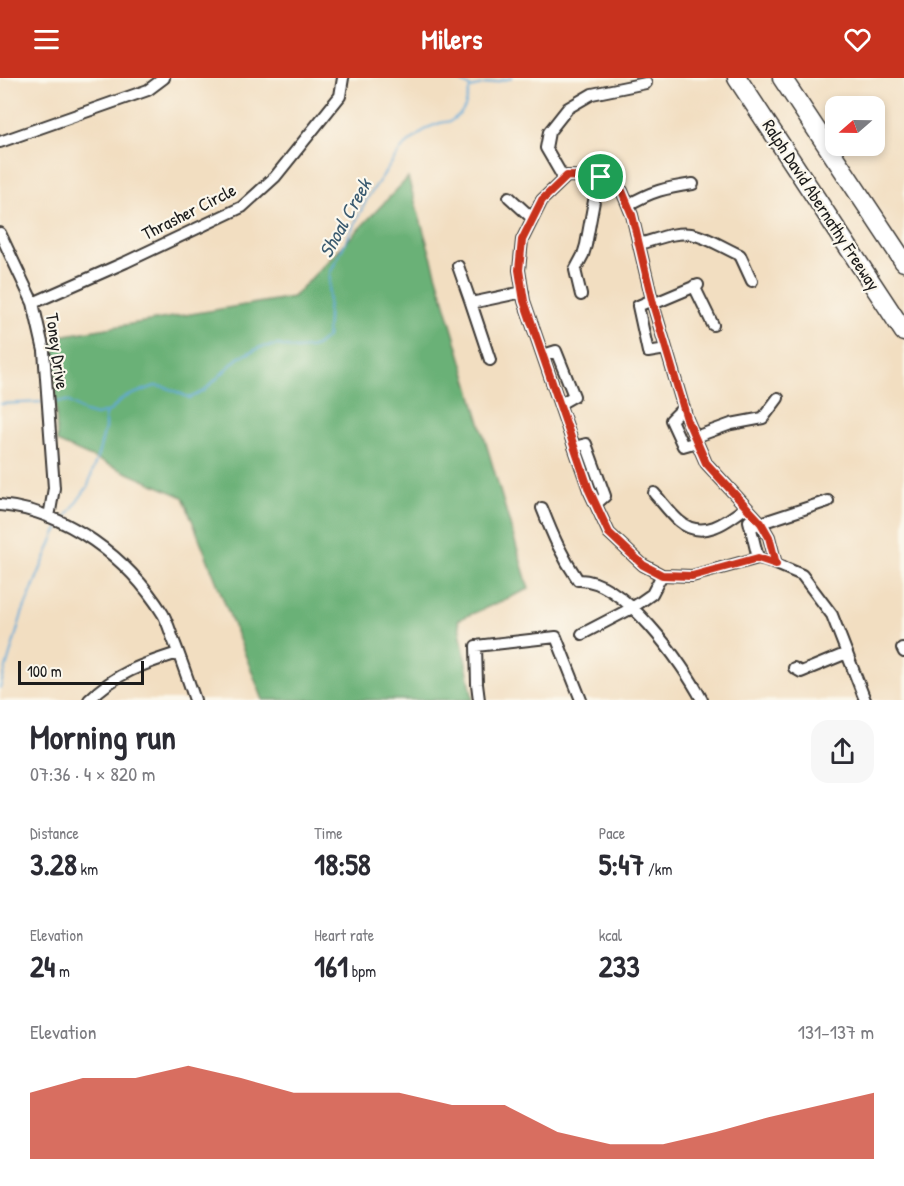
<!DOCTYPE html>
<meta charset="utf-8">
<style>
:root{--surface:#fff;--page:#f7f7f7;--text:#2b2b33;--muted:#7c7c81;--accent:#c8321e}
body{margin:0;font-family:"Patrick Hand",sans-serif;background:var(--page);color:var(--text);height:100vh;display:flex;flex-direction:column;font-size:22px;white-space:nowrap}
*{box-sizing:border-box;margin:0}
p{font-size:20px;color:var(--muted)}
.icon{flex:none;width:33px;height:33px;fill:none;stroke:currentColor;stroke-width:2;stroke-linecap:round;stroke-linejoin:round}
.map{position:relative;height:622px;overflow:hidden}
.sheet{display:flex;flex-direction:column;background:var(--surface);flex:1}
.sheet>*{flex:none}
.needle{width:39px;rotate:250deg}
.fabs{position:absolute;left:825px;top:18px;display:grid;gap:12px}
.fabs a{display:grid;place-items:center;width:60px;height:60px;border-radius:12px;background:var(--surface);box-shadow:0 3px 9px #0003;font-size:30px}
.scale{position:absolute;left:18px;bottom:15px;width:126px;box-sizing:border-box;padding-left:6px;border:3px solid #1c1c1c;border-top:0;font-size:16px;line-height:21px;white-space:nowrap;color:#1c1c1c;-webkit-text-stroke:4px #fbf7ec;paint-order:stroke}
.pin{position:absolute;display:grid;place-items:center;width:51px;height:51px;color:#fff;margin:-26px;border:3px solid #fff;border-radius:50%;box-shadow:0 2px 6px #0007}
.round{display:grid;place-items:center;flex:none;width:63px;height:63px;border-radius:18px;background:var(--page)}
.overview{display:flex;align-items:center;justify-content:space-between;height:102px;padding:0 30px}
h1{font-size:33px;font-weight:800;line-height:45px}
.stats{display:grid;grid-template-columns:repeat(3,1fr);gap:9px;height:102px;padding:6px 30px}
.stats div{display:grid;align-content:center}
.stats b{font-size:30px;font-weight:800}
.stats small{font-size:16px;font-weight:400}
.stats p{font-size:16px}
.chart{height:168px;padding:12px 30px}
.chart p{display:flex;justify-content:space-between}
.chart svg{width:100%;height:108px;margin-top:6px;fill:var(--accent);opacity:.7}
header{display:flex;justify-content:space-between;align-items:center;height:78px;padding:0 30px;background:var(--accent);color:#fff;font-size:27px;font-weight:800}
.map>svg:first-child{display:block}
</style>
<header><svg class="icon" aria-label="menu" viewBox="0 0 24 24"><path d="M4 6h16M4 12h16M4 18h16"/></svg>Milers<svg class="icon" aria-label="heart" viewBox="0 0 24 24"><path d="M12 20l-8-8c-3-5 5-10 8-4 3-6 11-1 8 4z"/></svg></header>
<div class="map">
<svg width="904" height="622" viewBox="0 0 904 622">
<rect width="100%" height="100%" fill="#fbf7ec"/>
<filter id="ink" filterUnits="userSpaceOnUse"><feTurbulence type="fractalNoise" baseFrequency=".0167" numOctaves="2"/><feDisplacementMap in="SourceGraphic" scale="12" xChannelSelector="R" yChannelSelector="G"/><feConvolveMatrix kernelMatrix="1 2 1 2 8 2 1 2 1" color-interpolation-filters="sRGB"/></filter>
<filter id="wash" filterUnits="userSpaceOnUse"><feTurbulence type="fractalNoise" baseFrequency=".008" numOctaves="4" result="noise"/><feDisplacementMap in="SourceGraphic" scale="24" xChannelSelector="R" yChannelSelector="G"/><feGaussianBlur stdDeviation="1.35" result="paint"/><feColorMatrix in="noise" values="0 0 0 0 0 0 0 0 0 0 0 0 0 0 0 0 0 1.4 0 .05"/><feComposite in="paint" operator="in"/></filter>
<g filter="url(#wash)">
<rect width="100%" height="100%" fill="#f2dec1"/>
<path fill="#6bb177" stroke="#44664a" stroke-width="1.5" d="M408,100L529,511L458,542L473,622H263L183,419L57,364L54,259L293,219Z"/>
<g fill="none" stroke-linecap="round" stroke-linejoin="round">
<path stroke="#60a8d7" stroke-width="2" d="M455,0L470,9
M470,10L512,0
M52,324L68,323L85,334L96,337L110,333L123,320L155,308L168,310L190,320L204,313L238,280L261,269L278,267L296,271L309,270L316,268L327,259L330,195L368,119L402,70L427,50L440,45L451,43L460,36L465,29L470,10
M0,326L43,324
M64,442L88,408L100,370L105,350V335
M0,610L22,536L55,456L61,447"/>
</g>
</g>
<g filter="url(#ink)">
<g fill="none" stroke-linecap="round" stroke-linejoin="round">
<g stroke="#3c3935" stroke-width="14">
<path id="street" d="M0,64L148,12L164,0
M564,101L546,70L549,54L568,30L592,16L646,5
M509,119L532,140
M628,127C652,113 665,110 693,106
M0,155L33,225L44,273L54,410L49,439
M639,166C655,162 675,153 691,156C708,159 724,170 740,177L752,203
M458,188L471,225L523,214
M694,208L713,247
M581,217L575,192L583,177L586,167L594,123L601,99
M652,222L638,228L648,274L666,271
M33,225L126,184L242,129L275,99L340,18L343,0
M471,225L490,282
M653,226L698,207
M543,277L556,273L574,318L560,326
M684,329L671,342L683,368L697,364
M695,359L731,346L763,340L778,320
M574,369L586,366L605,418L596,426
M654,415C662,424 670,435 679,443C702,463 727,444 746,429
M0,427C67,433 128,480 163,536C167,543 170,553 173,561C181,581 188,602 195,622
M542,430C553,458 561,477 578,502C623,500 683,586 702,622
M749,443L758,480
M751,449L761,445L828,423
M776,486L769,459L761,445L706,385L687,341L653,226L632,137L622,113L601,99L567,98L542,122L522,162L519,192L524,223L589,412L609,455L643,487L662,497L692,498L758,480L767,482L802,497L832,537L865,622
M582,556L632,530L652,516L662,497
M902,570L904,574
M794,590L801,594L847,575
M89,622C116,595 143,586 178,575
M479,622L477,606L476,568L556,559L581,622"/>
</g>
<g stroke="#3c3935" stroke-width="21">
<path id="highway" d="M737,0L904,254
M782,0L904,184"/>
</g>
<use href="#street" stroke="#fff" stroke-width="10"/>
<use href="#highway" stroke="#fff" stroke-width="18"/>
</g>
</g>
<g fill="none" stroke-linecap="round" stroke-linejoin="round" filter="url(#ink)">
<g stroke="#fff" stroke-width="12">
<path id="route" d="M567,98L601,99L622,113L632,137L653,226L687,341L706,385L761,445L769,459L776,486L758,480L692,498L662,497L643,487L609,455L589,412L524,223L519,192L522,162L542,122Z"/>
</g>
<use href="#route" stroke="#c8321e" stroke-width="8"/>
</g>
<g text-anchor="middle" stroke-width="4.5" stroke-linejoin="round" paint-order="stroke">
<g font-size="18" fill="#1c1c1c" stroke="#fbf7ec">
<text transform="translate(821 127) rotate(57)" y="6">Ralph David Abernathy Freeway</text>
<text transform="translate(189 134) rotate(-27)" y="6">Thrasher Circle</text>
<text transform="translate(57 273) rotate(82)" y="6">Toney Drive</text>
</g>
<g font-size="20" font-style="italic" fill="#3b5b70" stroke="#fbf7ec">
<text transform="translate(345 140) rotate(-61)" y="7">Shoal Creek</text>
</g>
</g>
</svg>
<div class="fabs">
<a><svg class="needle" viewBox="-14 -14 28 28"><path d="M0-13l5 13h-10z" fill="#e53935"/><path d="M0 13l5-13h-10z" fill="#7c7c81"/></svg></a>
</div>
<div class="scale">100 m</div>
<div class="pin" style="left:601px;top:99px;background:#1e9e55"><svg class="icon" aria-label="arrive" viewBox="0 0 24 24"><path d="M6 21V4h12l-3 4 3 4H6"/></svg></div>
</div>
<section class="sheet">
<div class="overview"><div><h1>Morning run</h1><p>07:36 · 4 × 820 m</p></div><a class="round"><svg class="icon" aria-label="share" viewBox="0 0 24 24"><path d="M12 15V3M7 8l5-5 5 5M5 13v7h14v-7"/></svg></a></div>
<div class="stats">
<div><p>Distance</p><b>3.28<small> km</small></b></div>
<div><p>Time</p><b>18:58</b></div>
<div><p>Pace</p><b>5:47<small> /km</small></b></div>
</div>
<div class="stats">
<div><p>Elevation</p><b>24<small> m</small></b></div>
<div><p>Heart rate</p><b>161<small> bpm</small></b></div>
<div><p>kcal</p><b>233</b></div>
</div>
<div class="chart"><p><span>Elevation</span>131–137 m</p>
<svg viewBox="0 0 160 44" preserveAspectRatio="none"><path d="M0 44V17L10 11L20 11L30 6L40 11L50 17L60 17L70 17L80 22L90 22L100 33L110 38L120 38L130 33L140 27L150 22L160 17V44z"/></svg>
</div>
</section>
